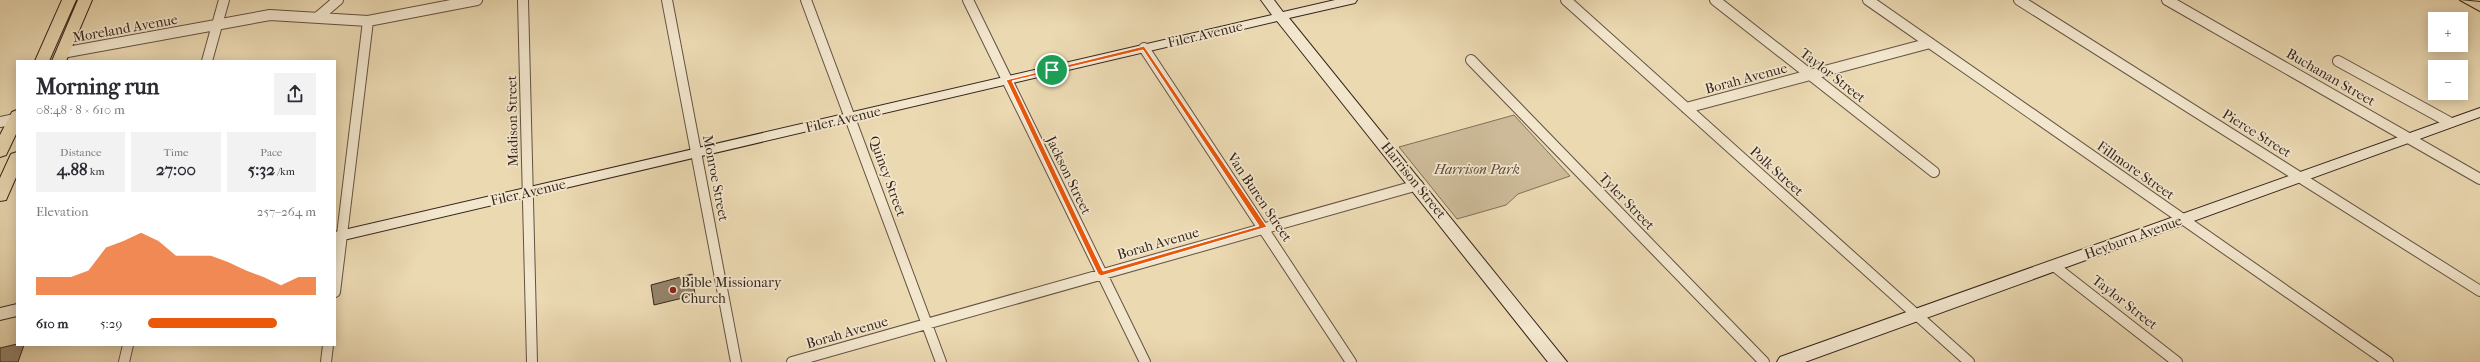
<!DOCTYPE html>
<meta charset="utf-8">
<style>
:root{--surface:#fff;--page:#f2f2f3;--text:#2b2b33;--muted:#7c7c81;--accent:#ea580c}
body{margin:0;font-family:"IM FELL French Canon",serif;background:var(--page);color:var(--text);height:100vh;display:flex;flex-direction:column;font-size:15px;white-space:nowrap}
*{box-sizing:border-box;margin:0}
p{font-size:13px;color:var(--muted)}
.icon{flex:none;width:22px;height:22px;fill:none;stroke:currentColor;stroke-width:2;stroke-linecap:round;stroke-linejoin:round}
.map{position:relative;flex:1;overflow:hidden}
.sheet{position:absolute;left:16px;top:60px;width:320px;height:286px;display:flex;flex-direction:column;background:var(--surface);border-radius:0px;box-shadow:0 2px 10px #0003}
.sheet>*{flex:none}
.fabs{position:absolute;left:2428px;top:12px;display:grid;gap:8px}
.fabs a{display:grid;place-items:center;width:40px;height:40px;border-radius:0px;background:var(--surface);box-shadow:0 2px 10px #0003;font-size:20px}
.pin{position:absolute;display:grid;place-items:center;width:34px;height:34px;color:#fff;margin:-17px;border:2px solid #fff;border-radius:50%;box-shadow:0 1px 4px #0007}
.round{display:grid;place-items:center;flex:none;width:42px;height:42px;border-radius:0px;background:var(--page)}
.headline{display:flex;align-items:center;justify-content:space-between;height:68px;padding:0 20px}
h1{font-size:22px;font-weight:800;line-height:30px}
.stats{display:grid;grid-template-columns:repeat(3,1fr);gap:6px;height:68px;padding:4px 20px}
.stats div{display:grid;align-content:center;border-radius:0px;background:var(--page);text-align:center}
.stats b{font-size:17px;font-weight:800}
.stats small{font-size:11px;font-weight:400}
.stats p{font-size:11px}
.chart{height:112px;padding:8px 20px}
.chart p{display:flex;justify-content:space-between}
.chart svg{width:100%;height:72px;margin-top:4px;fill:var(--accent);opacity:.7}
ul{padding:0 20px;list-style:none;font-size:13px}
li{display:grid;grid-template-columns:64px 48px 1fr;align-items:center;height:30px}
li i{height:10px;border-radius:5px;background:var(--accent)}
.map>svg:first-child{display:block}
</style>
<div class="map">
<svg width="2480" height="362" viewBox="0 0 2480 362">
<rect width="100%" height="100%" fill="#ebd9b2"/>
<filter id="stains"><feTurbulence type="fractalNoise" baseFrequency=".005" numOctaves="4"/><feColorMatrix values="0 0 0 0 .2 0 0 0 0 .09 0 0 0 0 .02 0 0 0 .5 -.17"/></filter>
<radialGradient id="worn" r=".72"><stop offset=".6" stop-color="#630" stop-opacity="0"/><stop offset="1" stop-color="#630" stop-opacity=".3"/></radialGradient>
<path fill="#ccba98" stroke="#81705a" d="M1514,115L1570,176L1518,194L1506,205L1457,219L1399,147Z"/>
<path fill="#94836a" stroke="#36251c" d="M692,274L695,295L654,305L651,285Z
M17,344L24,345L18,362H0V348Z"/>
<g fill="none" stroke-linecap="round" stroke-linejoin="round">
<g stroke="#635242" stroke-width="12">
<path id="street" d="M523,0L532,362
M667,0L736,362
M806,0L941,362
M968,0L1145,362
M1566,0L1969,362
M1715,0L1934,172
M1868,0L2388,362
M2019,0L2480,291
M2167,0L2480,179
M318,17L338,0
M1144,48L1351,362
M62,53L270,15L368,21L477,0
M1471,60L1764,362
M207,61L224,0
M2338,61L2449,122
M1686,108L1930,43
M0,122L15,119
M2054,266L2177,362
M335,292L368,21
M124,362L128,345
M326,362L328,345
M792,362L1418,185"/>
</g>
<g stroke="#36251c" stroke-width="2">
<path id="secondary" d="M1261,0H1274L1283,12L1335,0H1357L1355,3L1289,18L1567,362H1548L1277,21L335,242V232L1272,15Z
M2480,108V117L1805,362H1777L1780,357Z
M17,304V316L0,320V308Z"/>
</g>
<g stroke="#36251c" stroke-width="2">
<path id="primary" d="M62,0H76L49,61H35Z
M78,0H92L66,61H52Z
M2460,0L2480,2V11Z
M17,110V132L6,155L0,157V135L12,112Z
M17,152V175L6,200L0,201V178L11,154Z"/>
</g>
<use href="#street" stroke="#f2e6cd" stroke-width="10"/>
<use href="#secondary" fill="#f2e6cd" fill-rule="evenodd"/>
<use href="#primary" fill="#ebd9b2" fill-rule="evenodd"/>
</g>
<path fill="#ea580c" stroke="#fff" fill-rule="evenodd" d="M1144,46L1267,227L1101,276L1098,274L1006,80ZM1143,50L1259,226L1103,271L1012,81Z"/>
<circle fill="#8f2418" stroke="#f2e6cd" stroke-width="1.5" cx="673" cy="290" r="4"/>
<g text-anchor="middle" stroke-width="3.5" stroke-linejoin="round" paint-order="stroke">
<g font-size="14" fill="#36251c" stroke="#f2e6cd">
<text transform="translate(125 28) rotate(-10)" y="5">Moreland Avenue</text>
<text transform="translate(1205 34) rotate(-13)" y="5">Filer Avenue</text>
<text transform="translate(1833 75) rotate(38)" y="5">Taylor Street</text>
<text transform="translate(2331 77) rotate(30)" y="5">Buchanan Street</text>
<text transform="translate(1746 78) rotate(-15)" y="5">Borah Avenue</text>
<text transform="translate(843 119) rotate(-13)" y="5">Filer Avenue</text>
<text transform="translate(512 121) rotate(-91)" y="5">Madison Street</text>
<text transform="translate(2257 133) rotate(32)" y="5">Pierce Street</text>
<text transform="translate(2136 170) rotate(35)" y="5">Fillmore Street</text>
<text transform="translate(1777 171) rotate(42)" y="5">Polk Street</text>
<text transform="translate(1069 175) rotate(64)" y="5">Jackson Street</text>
<text transform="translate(888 176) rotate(70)" y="5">Quincy Street</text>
<text transform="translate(716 178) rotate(79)" y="5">Monroe Street</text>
<text transform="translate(1414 180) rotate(51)" y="5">Harrison Street</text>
<text transform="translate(528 192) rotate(-13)" y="5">Filer Avenue</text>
<text transform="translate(1260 197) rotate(56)" y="5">Van Buren Street</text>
<text transform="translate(1627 201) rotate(46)" y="5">Tyler Street</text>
<text transform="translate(2133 237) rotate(-20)" y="5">Heyburn Avenue</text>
<text transform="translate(1158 243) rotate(-16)" y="5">Borah Avenue</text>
<text transform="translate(2125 302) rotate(38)" y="5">Taylor Street</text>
<text transform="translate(847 332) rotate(-16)" y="5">Borah Avenue</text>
</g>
<g font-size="14" font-style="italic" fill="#5c4a3b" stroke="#f2e6cd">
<text x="1477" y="174">Harrison Park</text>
</g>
<g font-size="14" fill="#36251c" stroke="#f2e6cd" text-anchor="start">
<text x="681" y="287">Bible Missionary<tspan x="681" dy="16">Church</tspan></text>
</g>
</g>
<rect width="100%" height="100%" filter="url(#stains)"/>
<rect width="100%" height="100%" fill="url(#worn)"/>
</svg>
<div class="fabs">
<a>+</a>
<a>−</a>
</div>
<div class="pin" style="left:1052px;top:70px;background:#1e9e55"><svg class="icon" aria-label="arrive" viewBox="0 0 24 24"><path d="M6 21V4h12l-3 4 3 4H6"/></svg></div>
<section class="sheet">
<div class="headline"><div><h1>Morning run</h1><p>08:48 · 8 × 610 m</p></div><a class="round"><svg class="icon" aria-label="share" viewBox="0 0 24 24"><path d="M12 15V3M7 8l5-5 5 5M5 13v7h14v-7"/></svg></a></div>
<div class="stats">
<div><p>Distance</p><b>4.88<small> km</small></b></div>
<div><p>Time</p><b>27:00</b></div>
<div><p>Pace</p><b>5:32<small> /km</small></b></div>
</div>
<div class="chart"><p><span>Elevation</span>257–264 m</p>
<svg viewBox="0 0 160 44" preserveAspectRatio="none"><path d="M0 44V33L10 33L20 33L30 29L40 15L50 11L60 6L70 11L80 20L90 20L100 20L110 24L120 29L130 33L140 38L150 33L160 33V44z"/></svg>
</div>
<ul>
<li><b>610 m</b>5:29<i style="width:77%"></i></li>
</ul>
</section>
</div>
